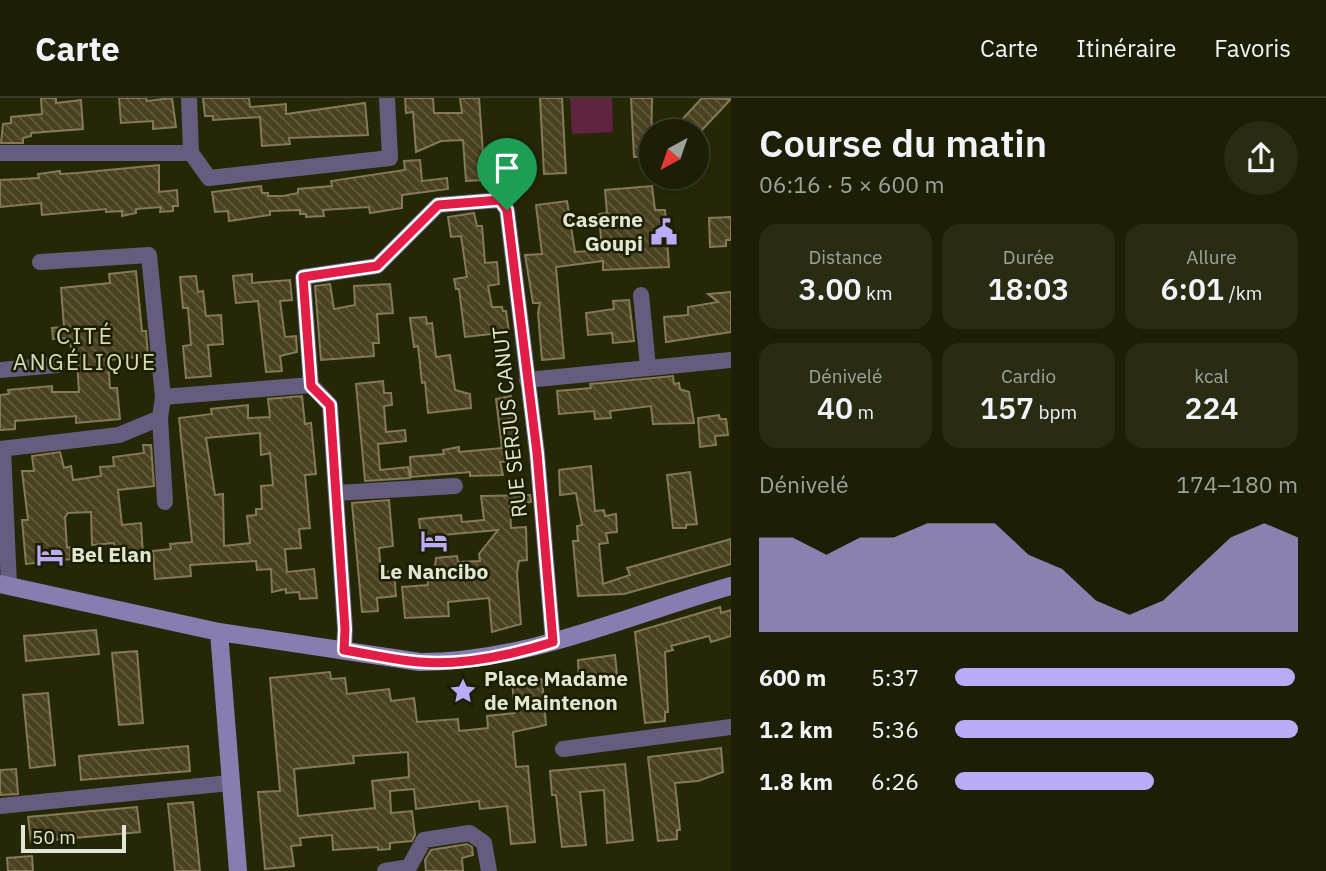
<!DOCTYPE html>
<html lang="fr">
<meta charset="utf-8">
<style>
:root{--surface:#1c1e05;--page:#292b13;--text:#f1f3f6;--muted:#a0a29a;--line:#3a3c27;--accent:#bbaaf6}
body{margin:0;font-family:"IBM Plex Sans",sans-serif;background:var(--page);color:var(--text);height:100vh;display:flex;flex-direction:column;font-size:26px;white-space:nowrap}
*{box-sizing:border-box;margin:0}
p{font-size:23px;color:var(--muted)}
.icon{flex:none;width:38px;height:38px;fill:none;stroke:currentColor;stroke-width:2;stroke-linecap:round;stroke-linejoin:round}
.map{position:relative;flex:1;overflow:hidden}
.sheet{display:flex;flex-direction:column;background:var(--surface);width:595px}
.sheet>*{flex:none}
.needle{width:46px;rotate:220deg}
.tools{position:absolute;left:639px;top:21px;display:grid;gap:14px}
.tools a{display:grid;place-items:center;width:70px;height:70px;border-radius:50%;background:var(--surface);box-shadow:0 2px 5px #0004,0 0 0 2px var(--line);font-size:35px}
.scale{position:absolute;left:21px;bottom:18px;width:105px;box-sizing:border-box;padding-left:7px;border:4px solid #e3e6d3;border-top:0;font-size:19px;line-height:24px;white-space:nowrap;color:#e3e6d3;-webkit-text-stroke:5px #1c1e00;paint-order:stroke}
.pin{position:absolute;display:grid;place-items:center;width:60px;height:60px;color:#fff;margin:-72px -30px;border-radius:50% 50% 50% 0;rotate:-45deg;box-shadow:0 0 7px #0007}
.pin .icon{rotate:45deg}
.round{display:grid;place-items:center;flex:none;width:74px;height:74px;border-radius:37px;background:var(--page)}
.overview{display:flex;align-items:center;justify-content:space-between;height:119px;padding:0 28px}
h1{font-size:38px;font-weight:600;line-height:52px}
.metrics{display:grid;grid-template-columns:repeat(3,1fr);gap:10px;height:119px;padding:7px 28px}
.metrics div{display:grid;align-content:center;border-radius:18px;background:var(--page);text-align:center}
.metrics b{font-size:30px;font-weight:600}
.metrics small{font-size:19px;font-weight:400}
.metrics p{font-size:19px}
.chart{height:196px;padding:14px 28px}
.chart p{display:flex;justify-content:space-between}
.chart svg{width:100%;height:126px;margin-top:7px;fill:var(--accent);opacity:.7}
ul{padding:0 28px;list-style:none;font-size:23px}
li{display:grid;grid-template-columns:112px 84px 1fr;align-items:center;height:52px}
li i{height:18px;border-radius:9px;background:var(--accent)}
header{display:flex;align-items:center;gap:42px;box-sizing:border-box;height:98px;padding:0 35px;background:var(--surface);border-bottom:2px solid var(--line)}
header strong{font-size:33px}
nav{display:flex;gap:38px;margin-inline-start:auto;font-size:24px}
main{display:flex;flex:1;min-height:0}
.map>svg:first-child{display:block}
</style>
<header>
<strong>Carte</strong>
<nav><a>Carte</a><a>Itinéraire</a><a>Favoris</a></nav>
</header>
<main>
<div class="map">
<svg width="731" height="773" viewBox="0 0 731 773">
<defs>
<pattern id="building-back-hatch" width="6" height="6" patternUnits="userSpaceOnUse" patternTransform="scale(1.75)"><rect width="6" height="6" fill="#4a4120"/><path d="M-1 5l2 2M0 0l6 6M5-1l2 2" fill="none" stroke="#645c40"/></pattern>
</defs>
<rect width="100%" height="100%" fill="#252807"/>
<path fill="#5f243f" d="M570,0H612L613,34L572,36Z"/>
<path fill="url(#building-back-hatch)" stroke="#847a57" stroke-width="2" fill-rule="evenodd" d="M41,0H56V5L81,2L83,31L31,35V38L23,40V45H1L3,26L11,25V19L42,16Z
M119,0H146L147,3L172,0L176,29L153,31V23L121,25Z
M203,0H249L250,9L286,6V16L365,5L368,37L289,40L290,46L262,48L260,19L213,22V18H205Z
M405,0H433L434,15H462L460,0H479L485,82L466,83L463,42L441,43L416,54L413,14L406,15Z
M540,0H562L566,75L544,76Z
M631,0H652L651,59H634Z
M702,0L731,1L701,33H686L678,26Z
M420,62L422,83L447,80L448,91L402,97V110L370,115L369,109L323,112L324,118L306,119V116H300V112L270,113V117L229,123L228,113L215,114L212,94L261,88L262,95H268V98H283L298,95V91L332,88L331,83L405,72L404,63Z
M159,67V94L177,92L178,108H173V113L160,114L161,109L136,111V115L122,118V113L106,114V111L42,117L41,105L0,109V82L39,80L38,76L60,73V76L77,75Z
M652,88L655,112H665L669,169L603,172V163L556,169L564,260L542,262L538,215L540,205H533L525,157L542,156L536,107L567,103L575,154L602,152L599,116L607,115L605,92Z
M474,115L477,128H482L485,165L497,164L499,186L488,188L492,209H502L503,213H506L509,234L465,239L459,191H456L454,181L467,179L461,138L451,139L448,119Z
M731,119V142H726V148L710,149L709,120Z
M136,173L142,233H146L148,258L108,262L110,290H117L120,321L76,325V318L15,323V331L0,332V297L9,296L8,292L52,288V294H79L77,264H75L69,240L53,241L52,230L64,229L61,190L110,185L109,176Z
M252,176V185L290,182L292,202L280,203L285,239L296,238L297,254L280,258L282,273L266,274L258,203L236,205L233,178Z
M196,178L198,194L203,193L206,218L221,217L223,246L208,247L211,278L186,280L183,248L191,247L188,210H183L180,179Z
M330,186L334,211L355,207L354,188L390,186L393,215L377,216L379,245H373L374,258L321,262L315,188Z
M731,194V234L666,244L664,219L688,217V209L718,204L708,196Z
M629,202L634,243L613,245L612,235L588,237L586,215L614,211L613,203Z
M426,219L427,226L432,225L436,259L450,257L455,292L470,296L471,310L428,315L425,284L422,285L418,248L414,249L410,220Z
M673,278L674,286L679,285L680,291L689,294L694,325L653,326L651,308L610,313L611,320L595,321L594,313L559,316L557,293L591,290L590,286Z
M383,283L384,295H391L392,307L384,308L386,334L405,332L406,343L378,346L380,372L408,369L410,380L365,383L356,286Z
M302,298L305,326L311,325L316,376L305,377L310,430L299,431L301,450L285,451L287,474L314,471L317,500L300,501L299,494L286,495V491L272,494L271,471L257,472L256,463L190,467L191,478L155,481L153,453L171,451L170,446L192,444L179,320L212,316L211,311L248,307V320L270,319L268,301ZM260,335L261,357L270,355L273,387L261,388L262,411H256V417L247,418L250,445L224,448L223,396L215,397L206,340Z
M511,298L518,362L500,364L503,377L470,378V374L411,379L410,359L444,356L443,352L459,349V354L502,350L496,301Z
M719,317L720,321H726L728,337L715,338L716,347L700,349L698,320Z
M143,347H151L154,388L118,392L122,427L141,425L143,457L123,458V449L115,450L114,445L92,447L91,414L68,415L65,419L67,450L70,449L71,461L26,466L22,422H28L22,373H34L32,358L60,354L64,370L71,368L73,382L101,378L100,369L114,368L113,359L144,355Z
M591,368L595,413L604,412L605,418L616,416L617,434L606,435L608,445L599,446L603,486L630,477L627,470L731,441V466L624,496L578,498L573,443H578L577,428L582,427L576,395L560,397L559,372Z
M690,374L697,426L686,427V430H673L667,377Z
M530,397L531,404L510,408L511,430L526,429L527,462L519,463L517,475L521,526L492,534L489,500L448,504L449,518L405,520L402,489L428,487L427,477H434L436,460L457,458L458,464L480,463L479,456L498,432L421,439L419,421L461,417L462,424L484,422L481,398Z
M389,402L393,448L379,450L381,474L394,473L396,498L377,500L378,513L362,514L352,405Z
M720,509L721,515L731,512V538L711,544L709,538L671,548L673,552L665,554L668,614H665V623L645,625L635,534Z
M96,532L99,556L26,563L24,538Z
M137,553L143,625L119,627L112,555Z
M615,557L617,577L579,582L578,562Z
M330,574L331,581L345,580L347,596L389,591L391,603L414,600L417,624L458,621L459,633L488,630L487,618L515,615L512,584L542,581L546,627L513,634L516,669L528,668L535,744L511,746L507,708L480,711L479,703L416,711L414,691L390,693L391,715L412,713L415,737L412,743L390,745V751L378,752V749L333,752L332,737L300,740L301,747L291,748L294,768L265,771L258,694L280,693L270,580ZM408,654L409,679L372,683L375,710L298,718L294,671L354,665L353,658Z
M48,595L55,667L30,670L23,597Z
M188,648L190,673L81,682L79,658Z
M721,650L723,674L698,683L675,685L680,732H677V741L658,743L648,659Z
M625,666L633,742L607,745L604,692L580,694L586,747L562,749L556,697H552L550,673Z
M16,671L18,696L0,697V672Z
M193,704L200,773H175L168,706Z
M137,709L140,734L31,744L28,719Z
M467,746L472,749L473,757L462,760L463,773H426L425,762L431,752Z
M32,758L33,773H8L7,760Z"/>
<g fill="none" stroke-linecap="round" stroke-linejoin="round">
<path stroke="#655d7e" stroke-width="16" d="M189,0L191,55
M0,55H191L209,80L390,60L387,0
M40,164L149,157L163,299
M641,197L648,269
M0,272L57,267
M527,282L731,262
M311,287L303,179L377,168L438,107L500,102L507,112L537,355L553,544
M311,287L330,307L345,531L344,552
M160,320L165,404
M0,351L119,337L160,320L163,299L311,287
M3,351L9,487
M336,395L455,388
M563,651L731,629
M0,708L230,685
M385,773L409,769L424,742L470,735L484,745L489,773"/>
<path stroke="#887db1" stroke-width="18" d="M0,486L219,534L420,564C528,564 628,517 731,488
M219,534L238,773"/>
</g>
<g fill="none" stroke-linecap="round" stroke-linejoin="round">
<g stroke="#fff" stroke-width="14">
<path id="route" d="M500,102L507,112L537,355L553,544C511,557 464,568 419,564C394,562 369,556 344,552L345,531L330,307L311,288L303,179L377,168L438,107Z"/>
</g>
<use href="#route" stroke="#e11d48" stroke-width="9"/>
</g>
<defs>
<g id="civic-bare" transform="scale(2.1)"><path d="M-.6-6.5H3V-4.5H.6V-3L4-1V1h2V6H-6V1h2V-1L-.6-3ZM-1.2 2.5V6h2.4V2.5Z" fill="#bbaaf6" stroke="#1c1e00" stroke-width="2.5" paint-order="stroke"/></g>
<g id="hotel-bare" transform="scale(2.1)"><path d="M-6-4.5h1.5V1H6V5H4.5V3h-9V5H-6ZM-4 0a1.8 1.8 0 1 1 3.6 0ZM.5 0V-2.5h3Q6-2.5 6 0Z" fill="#bbaaf6" stroke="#1c1e00" stroke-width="2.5" paint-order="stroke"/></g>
<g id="sight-bare" transform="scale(2.1)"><path d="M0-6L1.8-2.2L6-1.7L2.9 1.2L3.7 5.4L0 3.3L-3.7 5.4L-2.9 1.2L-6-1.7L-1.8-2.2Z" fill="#bbaaf6" stroke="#1c1e00" stroke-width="2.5" paint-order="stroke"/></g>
</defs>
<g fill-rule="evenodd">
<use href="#civic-bare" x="664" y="134"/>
<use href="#hotel-bare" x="434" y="443"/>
<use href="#hotel-bare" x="50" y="457"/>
<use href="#sight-bare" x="463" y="593"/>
</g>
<g text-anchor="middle" stroke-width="5" stroke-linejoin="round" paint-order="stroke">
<g font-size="21" font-weight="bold" fill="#e3e6d3" stroke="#1c1e00" text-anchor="start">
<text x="643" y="129" text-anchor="end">Caserne<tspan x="643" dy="24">Goupi</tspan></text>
<text x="71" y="464">Bel Elan</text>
<text x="434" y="481" text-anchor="middle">Le Nancibo</text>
<text x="484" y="588">Place Madame<tspan x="484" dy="24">de Maintenon</tspan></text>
</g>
<g font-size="21" fill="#e3e6d3" stroke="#1c1e00">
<text transform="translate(510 324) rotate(-96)" y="7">RUE SERJUS CANUT</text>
</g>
<g font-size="23" letter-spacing="2" fill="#d5dbb5" stroke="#1c1e00">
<text x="85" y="246">CITÉ<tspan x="85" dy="26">ANGÉLIQUE</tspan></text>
</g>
</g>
</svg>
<div class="tools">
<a><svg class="needle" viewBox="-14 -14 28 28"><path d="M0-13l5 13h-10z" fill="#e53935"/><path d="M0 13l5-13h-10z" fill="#a0a29a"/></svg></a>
</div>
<div class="scale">50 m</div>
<div class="pin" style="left:507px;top:112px;background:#1e9e55"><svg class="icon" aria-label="arrive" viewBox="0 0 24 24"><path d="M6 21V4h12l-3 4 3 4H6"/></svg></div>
</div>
<section class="sheet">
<div class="overview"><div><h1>Course du matin</h1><p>06:16 · 5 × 600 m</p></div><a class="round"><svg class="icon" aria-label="share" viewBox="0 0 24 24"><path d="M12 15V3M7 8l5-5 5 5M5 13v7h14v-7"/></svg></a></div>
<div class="metrics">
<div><p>Distance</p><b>3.00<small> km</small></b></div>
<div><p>Durée</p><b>18:03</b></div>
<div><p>Allure</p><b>6:01<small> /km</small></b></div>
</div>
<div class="metrics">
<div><p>Dénivelé</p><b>40<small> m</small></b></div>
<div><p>Cardio</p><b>157<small> bpm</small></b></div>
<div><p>kcal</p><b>224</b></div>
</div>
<div class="chart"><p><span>Dénivelé</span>174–180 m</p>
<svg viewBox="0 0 160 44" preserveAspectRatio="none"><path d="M0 44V11L10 11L20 17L30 11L40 11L50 6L60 6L70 6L80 17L90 22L100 33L110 38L120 33L130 22L140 11L150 6L160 11V44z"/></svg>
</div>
<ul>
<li><b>600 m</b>5:37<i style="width:99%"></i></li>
<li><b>1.2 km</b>5:36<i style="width:100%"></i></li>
<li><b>1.8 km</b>6:26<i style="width:58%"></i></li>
</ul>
</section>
</main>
